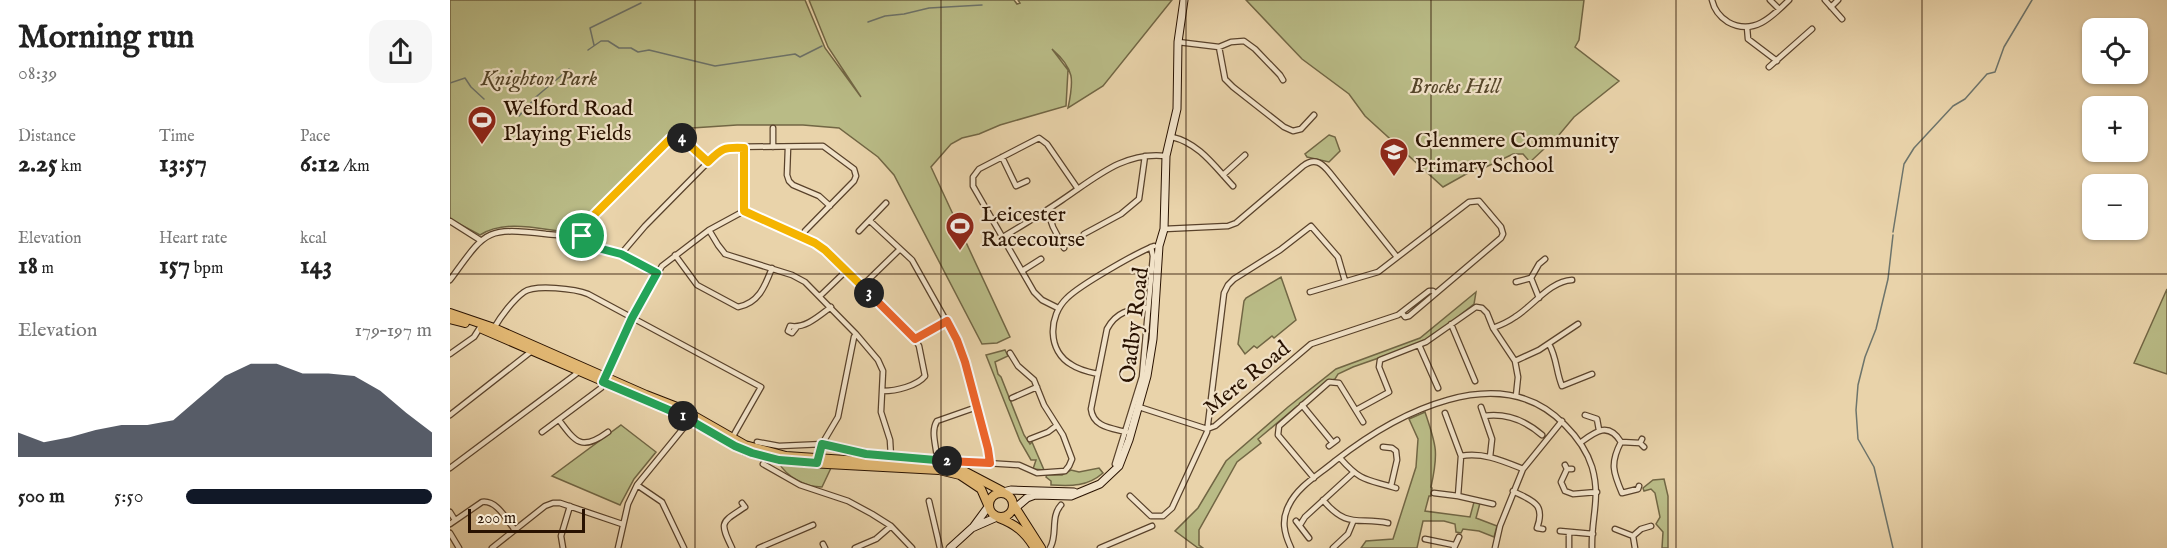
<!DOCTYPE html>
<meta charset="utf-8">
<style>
:root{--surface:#fff;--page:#f6f6f6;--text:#222;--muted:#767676;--accent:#111827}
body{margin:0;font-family:"IM FELL English",serif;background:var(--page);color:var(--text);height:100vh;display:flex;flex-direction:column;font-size:22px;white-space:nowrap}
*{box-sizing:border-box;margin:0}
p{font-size:20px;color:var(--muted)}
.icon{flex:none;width:33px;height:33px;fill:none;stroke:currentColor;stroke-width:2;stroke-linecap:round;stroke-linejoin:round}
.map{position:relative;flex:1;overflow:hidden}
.drawer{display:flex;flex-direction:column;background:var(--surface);width:450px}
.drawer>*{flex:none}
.tools{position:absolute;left:1632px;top:18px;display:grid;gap:12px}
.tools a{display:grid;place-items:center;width:66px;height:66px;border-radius:12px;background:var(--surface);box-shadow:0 2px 4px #0004;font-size:30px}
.scale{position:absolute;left:18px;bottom:15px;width:117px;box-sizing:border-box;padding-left:6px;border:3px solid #291201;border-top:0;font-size:16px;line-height:21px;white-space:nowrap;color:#291201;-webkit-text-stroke:4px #f1e2c8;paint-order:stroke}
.pin{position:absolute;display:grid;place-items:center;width:51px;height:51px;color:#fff;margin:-26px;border:3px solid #fff;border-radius:50%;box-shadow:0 2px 6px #0007}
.km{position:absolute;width:30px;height:30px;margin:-15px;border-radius:50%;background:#222;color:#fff;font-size:16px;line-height:30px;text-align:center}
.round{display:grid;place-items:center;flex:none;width:63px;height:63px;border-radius:18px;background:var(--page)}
.summary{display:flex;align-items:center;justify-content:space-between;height:102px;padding:0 18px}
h1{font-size:33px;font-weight:800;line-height:45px}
.figures{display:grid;grid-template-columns:repeat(3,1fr);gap:9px;height:102px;padding:6px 18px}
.figures div{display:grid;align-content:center}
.figures b{font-size:26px;font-weight:800}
.figures small{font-size:16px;font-weight:400}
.figures p{font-size:16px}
.chart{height:168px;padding:12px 18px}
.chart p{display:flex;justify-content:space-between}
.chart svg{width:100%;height:108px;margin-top:6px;fill:var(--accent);opacity:.7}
ul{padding:0 18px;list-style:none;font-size:20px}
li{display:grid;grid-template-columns:96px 72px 1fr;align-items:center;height:45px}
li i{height:15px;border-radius:8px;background:var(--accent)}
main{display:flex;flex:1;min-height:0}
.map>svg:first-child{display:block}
</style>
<main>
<section class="drawer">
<div class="summary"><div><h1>Morning run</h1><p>08:39</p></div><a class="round"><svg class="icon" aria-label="share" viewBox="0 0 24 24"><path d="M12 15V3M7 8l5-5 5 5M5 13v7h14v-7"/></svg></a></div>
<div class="figures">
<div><p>Distance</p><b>2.25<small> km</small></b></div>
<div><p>Time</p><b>13:57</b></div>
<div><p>Pace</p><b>6:12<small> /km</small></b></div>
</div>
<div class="figures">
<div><p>Elevation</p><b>18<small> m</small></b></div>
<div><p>Heart rate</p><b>157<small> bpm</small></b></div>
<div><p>kcal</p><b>143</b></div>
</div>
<div class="chart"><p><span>Elevation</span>179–197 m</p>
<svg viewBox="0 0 160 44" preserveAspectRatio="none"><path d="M0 44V34L10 38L20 36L30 33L40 31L50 31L60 29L70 20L80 11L90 6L100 6L110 10L120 10L130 11L140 17L150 26L160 34V44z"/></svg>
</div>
<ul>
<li><b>500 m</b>5:50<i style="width:100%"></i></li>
</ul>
</section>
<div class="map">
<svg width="1717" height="548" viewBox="0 0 1717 548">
<rect width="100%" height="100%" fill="#e9d3aa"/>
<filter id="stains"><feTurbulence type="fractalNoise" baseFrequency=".00333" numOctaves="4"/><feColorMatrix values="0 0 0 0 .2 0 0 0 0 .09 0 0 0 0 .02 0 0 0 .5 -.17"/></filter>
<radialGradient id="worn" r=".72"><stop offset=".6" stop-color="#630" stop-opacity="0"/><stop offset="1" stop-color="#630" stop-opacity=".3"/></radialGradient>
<path fill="#b9bb86" stroke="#716644" stroke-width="1.5" d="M0,0H355L375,48L411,97L378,47L359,0H564L567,4L570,3L568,0H722L653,86L618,108C624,80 625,69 602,49L618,70L616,106L550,125L529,134L512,138L501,144L481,167L560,337L547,343L532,344L444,175L428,157L389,128L353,125H287L227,129L135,218L117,232C89,229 55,219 30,235L0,219Z
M796,0H1134L1129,40L1125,47L1169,81L1124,117L1109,135L1080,162L1073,154H1063L1036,167L1034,164L993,187L915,116L899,94L852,59Z
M879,135L885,137L890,151L879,162L857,157L855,154Z
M831,277L846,320L824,338L822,336L807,348L804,346L795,354L788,344L794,301L796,298Z
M1717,289V374L1684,363Z
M1026,292L1024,304L977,341L903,367L888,374L885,379L875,383L808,439L811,443L787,462L749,530V545L753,548H748L725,531L748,508L776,461L838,407L886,369L970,338Z
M555,350L558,356L545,362L548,374L551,377L574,435L580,444L582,442L594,470L583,469L586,460H581L570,441L536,355Z
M975,412C986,445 989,451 981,487L982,488L981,496H979L975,511L1020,517L1024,502L1030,503L1026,518L1047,526L1044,537L1029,531L1013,529L1011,533L1006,532L1005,524L994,521H973L967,548H911L916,541L943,539L966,467L968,439L959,419Z
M171,425L206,452L184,479L170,505L102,476Z
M329,463L381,468L372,487C355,487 336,476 329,463Z
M649,468L653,473C637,487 621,486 601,485V481L596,477L597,475H612L621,470L629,472Z
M1214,479L1218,496V548H1212L1213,532L1206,524L1210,517L1205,493L1201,489L1194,491L1193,488L1203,480Z"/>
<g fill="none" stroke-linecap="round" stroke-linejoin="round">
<path stroke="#6d746b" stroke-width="1.5" d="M418,22L435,16L454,14L479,8L532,5
M144,45L140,28L191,3
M138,50L151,41H158L169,48H181L188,52L199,50L265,66L345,54L350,57L372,46
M0,83L15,78L21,87L34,99
M69,116L87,96L119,69
M1443,232L1454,164L1464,148L1503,106L1515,99L1537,74L1545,72L1554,47L1582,0
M1443,548L1424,467L1408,439L1406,410L1408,385L1415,357L1426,329L1438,279L1443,235"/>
<g stroke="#59422b" stroke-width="7">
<path id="street" d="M1262,0C1264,9 1270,17 1278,22C1303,36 1322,17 1339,0
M1320,0L1329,9
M1375,0L1392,19
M1381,7L1388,0
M1297,27L1298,39L1327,61
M728,42L769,47L781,42L794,41L805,49L830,75L833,80
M769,47L775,79L783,87L834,127L843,131L851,129L864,115
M1319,67L1362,29
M323,128V147
M722,137C749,143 765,167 783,186
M338,147L337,175L339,181L343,185L369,196L380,206
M552,157L566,186L577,181
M773,175L795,155
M597,210L603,227L614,248
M294,211L353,236L375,250L465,339L469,346L475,376C467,386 446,391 433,391
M294,211V148
M0,221L30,240
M420,221L462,260L507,340L538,449L540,463
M714,229L778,226L786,223L853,166C865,157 872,163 880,173L947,257
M259,230L268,245L275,254L342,275L355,282L406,334L404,337L388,417L372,444L367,461
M128,231L148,248L171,254L207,273
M409,231L436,203
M634,234L671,214L689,199L695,156
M553,237C573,225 593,213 612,200C645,178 674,151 716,156
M171,254L195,226L270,150L277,147L373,146L404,169L406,176L404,181L355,231L353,236
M225,255L247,285L288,307C309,303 315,286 322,268
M572,271L591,259
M0,280C36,231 34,227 96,234C108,235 118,237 128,231L220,139C234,133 248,153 258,162
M1066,282L1081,278
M412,286L449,250
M860,292L928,272L1019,202L1029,201L1051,227L1053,234L1051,238L959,316L955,317L952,313
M370,296L396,271
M1089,298L1081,278L1089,264L1095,259
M608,308L592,300L584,292L523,186V177L529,169L589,138L597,144L628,189
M1001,324L1025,381
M44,328C51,316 63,300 74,292C85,284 126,289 138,294L311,387L282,438
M346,328L342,333L338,331L340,326C355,329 369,316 381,307
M1043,328C1051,325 1058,322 1065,317C1083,306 1100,281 1122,280
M406,334L428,360L433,371L431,412L440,440L441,457
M465,339L497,321
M1099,344C1107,358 1106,372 1112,386L1142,374
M969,345L988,388
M0,354L24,337L31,326
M1065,361L1089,350L1128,324
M648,374C639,372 629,370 622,365C597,351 598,316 617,298C630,285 686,253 704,246
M562,398L587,387
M852,405L883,443
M689,407L757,429
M1031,407L1042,439L1040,457
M906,410L939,392L929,367L930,360L976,342L1026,307L1032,308L1037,313L1043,328L1065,361L1068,377L1066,396
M995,413L1011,456L1008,496
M0,415L83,350
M1135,415L1147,419L1149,430
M1034,416C1056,413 1076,421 1092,435
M109,420C126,443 132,451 158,432
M757,429L765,426L861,344L948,315L979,291H983L985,294
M92,432L151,388L182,317L212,266L259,230L294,211
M676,432C661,428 643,427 641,409L657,329C666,312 679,309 698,308
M580,439L598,432L606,426
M1192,439L1190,443L1194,447
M307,442L329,446L374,444L385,449L441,457L569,465L587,473L615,471L619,466L622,459L613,435L594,405L584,380L568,366L560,353
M1171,442C1160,463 1163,472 1172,493L1188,489L1189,486
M1130,443C1145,432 1158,421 1171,442L1190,443
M879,446L887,440
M933,447L942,448L946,451L947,460L941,486
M1011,456C1033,452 1053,461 1073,469
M890,458C912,483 917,479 946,488
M487,460C487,447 480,432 487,421L527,407
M313,464L350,485L398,501L422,514L441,526L462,548
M665,464L692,377L703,256L701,247
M1115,465L1117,469H1122
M0,468L130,371
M1117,469L1111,482L1115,491L1123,494L1147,492
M864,478L828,435L829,426L879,382L889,383L913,422
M187,485L212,502L234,548
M1063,491C1082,501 1096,503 1087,528L1093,529
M984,493L1008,496L1043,504
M680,496L701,516H713L722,508L757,432L774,293L778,285L784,279L830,250L861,226L888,257L895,281
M873,500C897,529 908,517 938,523
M479,501L490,548
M0,512L5,520
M846,521L859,538
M0,524L32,502C47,500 56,519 65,530
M850,525L855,517L903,473
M1165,529L1183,536L1185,548
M1110,531L1143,534
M0,533L9,548
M1183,536L1191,529L1201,526
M975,539L1004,545
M373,544L375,548
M42,548L95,506L103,503H110L172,524
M113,548L111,536L120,506
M168,548L178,504L187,485L240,420
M282,548C269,521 271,523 295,507L292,503
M309,548L363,525
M405,548L426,539L441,526
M600,548C608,535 600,517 611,505
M650,548L702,526
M841,548C834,533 831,520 839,505C848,486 870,474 885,461C945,414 1050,357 1115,425C1126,436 1137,451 1142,467C1151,498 1141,518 1142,548
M883,548L898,534L903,522
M1004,548L1009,537
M1045,548L1050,526L1073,469L1112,421
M1119,548V533"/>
</g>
<g stroke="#291201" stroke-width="9">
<path id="secondary" d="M553,492L561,490L624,492
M562,511L577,498L585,495L621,496L650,484L669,466L679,440L697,376L703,339L709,246L714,229L716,156L727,109L728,42L734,0
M524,526L538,507
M500,548L522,528L547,517"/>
</g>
<g stroke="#291201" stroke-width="10">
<path id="primary" d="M0,313L44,328L196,395L232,409L295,445L336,456L500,467L512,470L552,491
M0,319L15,323
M32,329L178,392
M205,404L243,421L295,451L318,458L359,463L489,470L510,475L531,489L538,505
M539 505a12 12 0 1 1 24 0a12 12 0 1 1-24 0Z
M563,504L591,548
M549,518C565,524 575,532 584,547"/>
</g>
<use href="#street" stroke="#f1e2c8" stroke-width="4.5"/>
<use href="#secondary" stroke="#f1e2c8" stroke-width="7"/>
<use href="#primary" stroke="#e4ba75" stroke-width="8"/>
</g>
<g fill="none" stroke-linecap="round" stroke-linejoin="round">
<g stroke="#fff" stroke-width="12">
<path id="split-1" d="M132,236L148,248L171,254L207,273L182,318L153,382L233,416"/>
</g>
<g stroke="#fff" stroke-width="12">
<path id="split-2" d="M233,416L285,446L302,453L329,460L367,463L372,444L416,454L497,461"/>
</g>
<g stroke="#fff" stroke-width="12">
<path id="split-3" d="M419,293L465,339L497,321L507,340L515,362L538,449L540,463L497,461"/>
</g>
<g stroke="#fff" stroke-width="12">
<path id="split-4" d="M232,138L258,162C272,148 274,147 294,148V211L365,243L375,250L419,293"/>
</g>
<g stroke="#fff" stroke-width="12">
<path id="split-5" d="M132,236L128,231L220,139L225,137L232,138"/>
</g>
<use href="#split-1" stroke="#22a559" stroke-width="8"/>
<use href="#split-2" stroke="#22a559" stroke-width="8"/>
<use href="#split-3" stroke="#f0652b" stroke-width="8"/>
<use href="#split-4" stroke="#f5b400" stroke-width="8"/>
<use href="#split-5" stroke="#f5b400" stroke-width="8"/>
</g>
<path fill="none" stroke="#291201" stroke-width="1.5" stroke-opacity="0.55" d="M245,0V548M491,0V548M736,0V548M981,0V548M1226,0V548M1472,0V548M0,274H1717"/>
<defs>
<g id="stadium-pin" transform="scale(1.5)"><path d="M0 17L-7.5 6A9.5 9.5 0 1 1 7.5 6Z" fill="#8f2418" stroke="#f1e2c8"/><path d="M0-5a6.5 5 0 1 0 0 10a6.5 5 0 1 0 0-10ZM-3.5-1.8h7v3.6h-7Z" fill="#fff"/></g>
<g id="school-pin" transform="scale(1.5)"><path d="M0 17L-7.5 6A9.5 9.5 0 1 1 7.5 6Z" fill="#8f2418" stroke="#f1e2c8"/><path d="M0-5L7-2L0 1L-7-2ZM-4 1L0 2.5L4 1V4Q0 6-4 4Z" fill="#fff"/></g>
</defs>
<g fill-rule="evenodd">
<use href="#stadium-pin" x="32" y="120"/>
<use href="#school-pin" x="944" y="152"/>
<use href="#stadium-pin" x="510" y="226"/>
</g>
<g text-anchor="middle" stroke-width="4.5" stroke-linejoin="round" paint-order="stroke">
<g font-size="22" font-style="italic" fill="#544529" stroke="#f1e2c8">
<text x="89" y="85">Knighton Park</text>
<text x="1005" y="93">Brocks Hill</text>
</g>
<g font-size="22" fill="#291201" stroke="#f1e2c8" text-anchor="start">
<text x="53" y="115">Welford Road<tspan x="53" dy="25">Playing Fields</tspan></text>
<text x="965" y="147">Glenmere Community<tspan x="965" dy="25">Primary School</tspan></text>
<text x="531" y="221">Leicester<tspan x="531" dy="25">Racecourse</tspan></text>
</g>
<g font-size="22" fill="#291201" stroke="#f1e2c8">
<text transform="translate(683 325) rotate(-83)" y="8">Oadby Road</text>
<text transform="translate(796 377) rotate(-39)" y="8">Mere Road</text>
</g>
</g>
<rect width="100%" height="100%" filter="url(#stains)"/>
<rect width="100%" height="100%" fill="url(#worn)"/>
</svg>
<div class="tools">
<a><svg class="icon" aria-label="locate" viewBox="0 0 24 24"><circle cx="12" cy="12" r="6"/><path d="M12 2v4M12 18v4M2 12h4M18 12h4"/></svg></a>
<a>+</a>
<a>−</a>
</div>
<div class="scale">200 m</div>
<div class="pin" style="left:132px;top:236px;background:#1e9e55"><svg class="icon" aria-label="arrive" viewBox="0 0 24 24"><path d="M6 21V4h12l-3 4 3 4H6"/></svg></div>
<b class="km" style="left:233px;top:416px">1</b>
<b class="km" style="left:497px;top:461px">2</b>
<b class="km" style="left:419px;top:293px">3</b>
<b class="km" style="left:232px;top:138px">4</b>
</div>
</main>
